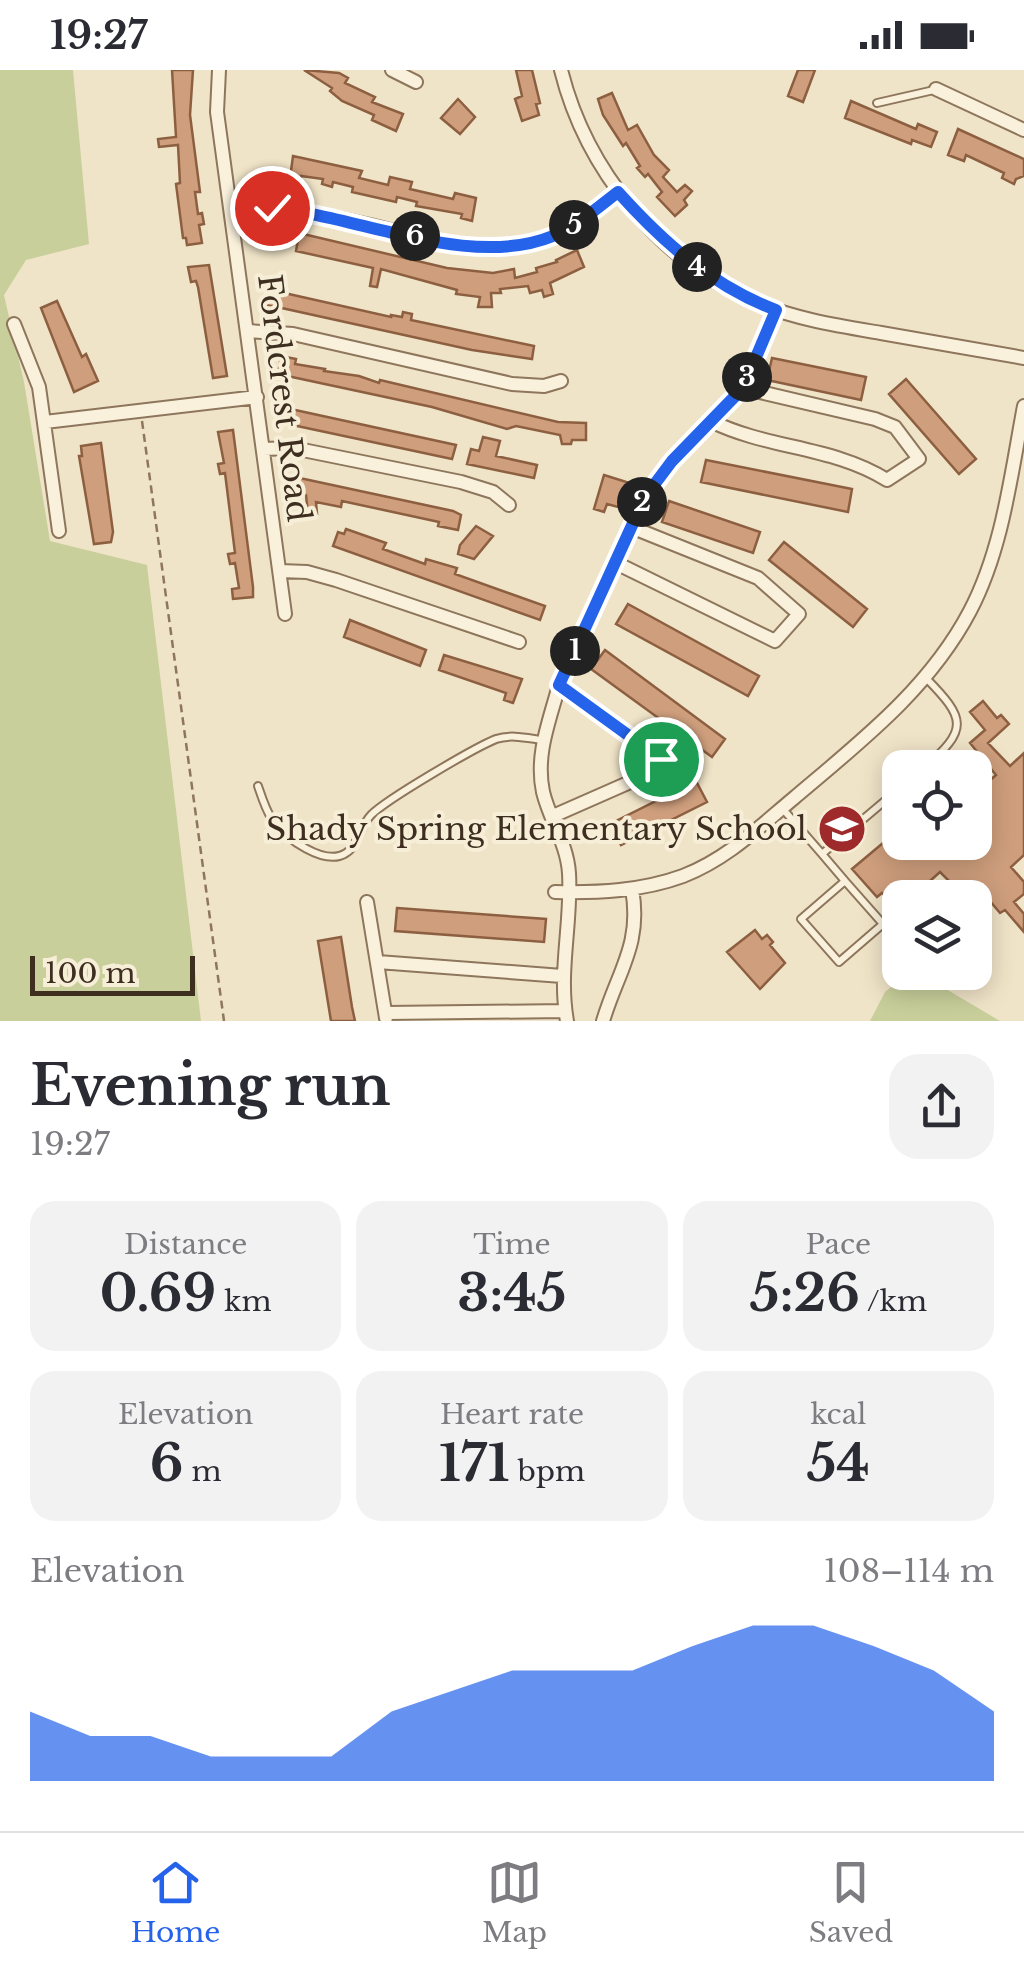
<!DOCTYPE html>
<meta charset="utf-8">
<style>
:root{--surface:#fff;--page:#f2f2f3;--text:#2b2b33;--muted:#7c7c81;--line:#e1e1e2;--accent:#2563eb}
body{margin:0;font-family:"Libre Baskerville",serif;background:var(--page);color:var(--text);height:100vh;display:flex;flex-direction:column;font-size:38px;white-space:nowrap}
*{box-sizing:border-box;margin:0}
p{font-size:32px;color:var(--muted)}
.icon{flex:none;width:55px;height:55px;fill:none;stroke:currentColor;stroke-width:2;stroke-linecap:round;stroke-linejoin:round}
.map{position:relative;height:951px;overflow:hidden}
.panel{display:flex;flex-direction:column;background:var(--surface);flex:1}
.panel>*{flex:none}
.tools{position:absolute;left:882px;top:680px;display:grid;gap:20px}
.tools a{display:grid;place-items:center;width:110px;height:110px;border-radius:20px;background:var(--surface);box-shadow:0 5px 25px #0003;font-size:50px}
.scale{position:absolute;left:30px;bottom:25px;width:165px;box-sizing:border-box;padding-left:10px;border:5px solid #3d2e20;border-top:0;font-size:28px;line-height:35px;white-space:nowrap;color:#3d2e20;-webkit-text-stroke:8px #f7eed8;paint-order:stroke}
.pin{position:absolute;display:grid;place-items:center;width:85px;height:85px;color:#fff;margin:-42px;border:5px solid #fff;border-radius:50%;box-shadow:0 2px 10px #0007}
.km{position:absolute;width:50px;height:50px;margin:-25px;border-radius:50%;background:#222;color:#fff;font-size:28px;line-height:50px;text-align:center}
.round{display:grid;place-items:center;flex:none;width:105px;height:105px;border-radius:30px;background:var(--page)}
.overview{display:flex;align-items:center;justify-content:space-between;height:170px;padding:0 30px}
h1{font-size:55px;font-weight:700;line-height:75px}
.metrics{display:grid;grid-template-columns:repeat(3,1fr);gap:15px;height:170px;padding:10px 30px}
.metrics div{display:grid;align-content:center;border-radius:25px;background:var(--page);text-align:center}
.metrics b{font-size:50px;font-weight:700}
.metrics small{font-size:28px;font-weight:400}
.metrics p{font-size:28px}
.chart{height:280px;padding:20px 30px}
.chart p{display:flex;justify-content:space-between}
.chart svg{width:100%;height:180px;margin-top:10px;fill:var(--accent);opacity:.7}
.status{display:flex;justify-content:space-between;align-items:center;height:70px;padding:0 50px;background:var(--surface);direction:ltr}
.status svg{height:28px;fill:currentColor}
.dock{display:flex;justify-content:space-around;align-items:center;height:140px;border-top:2px solid var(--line);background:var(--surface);font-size:28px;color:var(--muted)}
.dock a{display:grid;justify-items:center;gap:5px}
.dock .active{color:var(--accent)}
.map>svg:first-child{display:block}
</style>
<div class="status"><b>19:27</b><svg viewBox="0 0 49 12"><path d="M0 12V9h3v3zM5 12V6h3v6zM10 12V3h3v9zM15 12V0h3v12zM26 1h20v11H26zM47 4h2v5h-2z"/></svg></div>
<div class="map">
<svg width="1024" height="951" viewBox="0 0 1024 951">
<rect width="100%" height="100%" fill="#f0e4c8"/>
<path fill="#c9cf9b" d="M0,0H73L89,174L26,190L4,225L24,312L50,471L147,495L201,951H0Z
M909,902L919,903L1000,951H870L885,922Z"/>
<path fill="#cf9f7d" stroke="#8d5f41" stroke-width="2.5" d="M172,0H193L190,45L200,122H195L198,144L202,143L204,154L199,155L202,173L187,175L186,168H183L176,114L180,113L178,75L159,77L158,69L176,67Z
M304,0L339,3L348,8L345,13L375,27L372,32L403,44L396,61L372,50L374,45L342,31L330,21L332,18Z
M516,0H532L540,33L536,34L539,45L522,51L515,29L522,26Z
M798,0H815L803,32L788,26Z
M612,23L628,60L637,55L654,85L669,100L663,107L677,122L685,115L692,121L684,130L687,135L675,146L657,127L662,122L648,104L645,107L637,98L640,96L626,73L623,76L603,45L598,29Z
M458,29L475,47L460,64L441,48Z
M851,31L916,59L918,54L937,62L931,77L912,70L911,74L845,48Z
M958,59L1024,89V106L1016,109L1014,114L1002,108L1004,103L966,85L964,91L948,85Z
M293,86L362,101L359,108L388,115L390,107L412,112L410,119L453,129L455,123L476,128L472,151L461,148L462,144L416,136L417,132L397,127L396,132L352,122L353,117L333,112L332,117L322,114L323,109L301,106L300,110L290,108Z
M299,163L447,198L493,203L514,199L515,208L537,202L536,198L557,192L556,190L577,180L584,197L550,213L553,224L544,227L542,220L530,223L528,216L500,219L501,223H491L492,237H478L480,227L456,224L457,220L381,199L377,217L370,216L373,198L296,181Z
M209,195L227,306L213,308L198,217L196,211L191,212L188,197Z
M271,220L391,247V245L402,247L403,242L412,244L411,250L534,276L532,289L472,280L268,235Z
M57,231L82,287L86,284L98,311L74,322L41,238Z
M281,286L296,289L295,294L325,299L324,301L359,306L379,313L380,310L558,352L586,353V370H572L571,374H562L560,365L516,356L507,359L432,337L278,304Z
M772,288L866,307L861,330L767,310Z
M906,309L976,389L959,404L889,324Z
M286,338L456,375L452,389L283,353Z
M233,360L253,517V527L233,529L232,519L239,518L235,493L230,494L228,484L235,483L225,403L220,404L218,394L224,393L218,362Z
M483,367L500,371L496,386L537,395L534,408L467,394L471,379L479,381Z
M101,373L113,462L111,472L94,474L79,386H82L81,376Z
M706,390L852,419L848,442L701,412Z
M604,405L633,414L628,432L624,431L622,438L607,434L604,442L594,439Z
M295,407L453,441L461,445L458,460L438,456L439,452L342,431L341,437L316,432L317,444L308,445L306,425L291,422Z
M669,431L760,462L753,483L662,452Z
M476,456L493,466L474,489L458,484L460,475Z
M346,459L386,473L383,479L425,494L426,489L457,498L455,504L545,536L540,550L333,476L338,462L344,464Z
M784,472L867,539L853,557L769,490Z
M628,534L759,606L748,626L616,554Z
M350,550L426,580L420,596L344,567Z
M605,580L725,669L712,687L591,599Z
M444,585L522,609L513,633L504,630L506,623L439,600Z
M983,631L997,648L1001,645L1009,654L988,673L1010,696L1024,683V785L1011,797L1024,812V824L1014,832L1024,844V862L1005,840L1000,843L984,824L980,828H966L940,802L911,828H900V840L882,823L877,827L852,799L895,763L889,757L900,747V772H975V711L981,718L996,705L970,673L985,660L970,642Z
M696,711L707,732L621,775L610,754Z
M397,838L546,849L544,872L395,861Z
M755,860L762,869L767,865L773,872L770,875L785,893L760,919L727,882Z
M341,867L352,937L355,951H331L318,871Z"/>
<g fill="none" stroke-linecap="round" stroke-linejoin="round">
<g stroke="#8d765c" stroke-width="10">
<path id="lane" d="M877,33L934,20
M924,698C969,659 966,649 926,608
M258,716C262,728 266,741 273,751C285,768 325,797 346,783C358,776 361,755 371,745C387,729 474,678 496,669C511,664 527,668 542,670
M782,738L822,784L900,718
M822,784L845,811L801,849L839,892L883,854L845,811"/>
</g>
<g stroke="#8d765c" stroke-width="16">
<path id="street" d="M219,0L217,42L285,544
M392,0L416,12
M561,0C586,100 660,191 755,232C794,249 840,256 881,263C929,271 976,280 1024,288
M936,19L1024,60
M232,139C279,136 324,145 370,155C428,169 487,189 546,169C573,159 595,140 618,123
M14,254L39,317L59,461
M248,261L293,264L512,314L544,316L561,311
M711,351C767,379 833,376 887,410L919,389L895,357L875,349L743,318
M45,352L257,327
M263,379L293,378L461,412L493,422L509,435
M616,493L775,571L799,544L758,508L631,457
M280,501L307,502L336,510L519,572
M553,746L653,702L661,693L655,682L559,615
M555,822C598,823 642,821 683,806C727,789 758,758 794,728C860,672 929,619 970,541C1003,478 1011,404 1024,336
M367,832L386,948
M378,892L562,906
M386,943L565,941
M567,951C558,901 572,853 569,803C567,773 550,751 543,722C535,684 550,650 559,615L645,427L671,391L743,318L776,240
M603,951C618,901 642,874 632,819"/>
</g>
<path stroke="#8d765c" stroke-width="2.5" stroke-dasharray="8 5" stroke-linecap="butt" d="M142,351L224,951"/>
<use href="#lane" stroke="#faf1dc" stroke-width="6"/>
<use href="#street" stroke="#faf1dc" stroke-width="12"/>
</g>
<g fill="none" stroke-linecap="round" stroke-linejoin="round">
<g stroke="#fff" stroke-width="20">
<path id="route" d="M272,138C359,146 470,200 553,166C577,156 597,138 618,122C663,172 712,216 776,240L743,318L672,391L645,427L559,615L661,689"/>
</g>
<use href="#route" stroke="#2563eb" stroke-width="12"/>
</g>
<defs>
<g id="school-disc" transform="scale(2.5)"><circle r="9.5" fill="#9e2a2b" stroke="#f7eed8"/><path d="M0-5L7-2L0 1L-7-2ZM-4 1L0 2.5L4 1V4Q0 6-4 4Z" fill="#fff"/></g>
</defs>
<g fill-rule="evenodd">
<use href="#school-disc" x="842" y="759"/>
</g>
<g text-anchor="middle" stroke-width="8" stroke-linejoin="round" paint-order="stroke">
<g font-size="32" fill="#3d2e20" stroke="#f7eed8">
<text transform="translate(284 328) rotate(83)" y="11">Fordcrest Road</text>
</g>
<g font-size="32" fill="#3d2e20" stroke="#f7eed8" text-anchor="end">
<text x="807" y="770">Shady Spring Elementary School</text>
</g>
</g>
</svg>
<div class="tools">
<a><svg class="icon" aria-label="locate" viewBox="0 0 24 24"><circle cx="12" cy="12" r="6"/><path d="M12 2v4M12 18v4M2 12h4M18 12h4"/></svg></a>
<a><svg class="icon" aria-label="layers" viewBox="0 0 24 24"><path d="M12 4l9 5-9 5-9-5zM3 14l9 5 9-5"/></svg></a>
</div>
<div class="scale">100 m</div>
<div class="pin" style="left:661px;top:689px;background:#1e9e55"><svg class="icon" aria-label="arrive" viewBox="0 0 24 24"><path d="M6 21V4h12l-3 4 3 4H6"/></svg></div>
<div class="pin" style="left:272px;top:138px;background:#d93025"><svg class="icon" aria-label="check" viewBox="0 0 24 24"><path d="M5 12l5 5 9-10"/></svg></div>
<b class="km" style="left:575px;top:581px">1</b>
<b class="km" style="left:642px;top:432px">2</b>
<b class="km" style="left:747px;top:307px">3</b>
<b class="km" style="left:697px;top:197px">4</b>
<b class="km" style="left:574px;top:155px">5</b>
<b class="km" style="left:415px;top:166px">6</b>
</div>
<section class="panel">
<div class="overview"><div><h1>Evening run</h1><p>19:27</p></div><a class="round"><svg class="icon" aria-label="share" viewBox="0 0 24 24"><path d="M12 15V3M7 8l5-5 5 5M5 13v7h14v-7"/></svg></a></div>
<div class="metrics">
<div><p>Distance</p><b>0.69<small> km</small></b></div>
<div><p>Time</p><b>3:45</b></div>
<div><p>Pace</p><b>5:26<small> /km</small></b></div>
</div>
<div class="metrics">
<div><p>Elevation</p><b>6<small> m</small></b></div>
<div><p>Heart rate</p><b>171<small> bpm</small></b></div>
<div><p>kcal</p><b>54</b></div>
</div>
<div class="chart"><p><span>Elevation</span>108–114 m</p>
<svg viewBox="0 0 160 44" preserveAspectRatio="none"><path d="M0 44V27L10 33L20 33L30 38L40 38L50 38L60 27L70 22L80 17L90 17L100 17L110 11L120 6L130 6L140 11L150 17L160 27V44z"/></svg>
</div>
</section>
<nav class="dock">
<a class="active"><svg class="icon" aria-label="home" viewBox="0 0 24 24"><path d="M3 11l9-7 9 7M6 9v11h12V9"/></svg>Home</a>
<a><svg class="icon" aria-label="map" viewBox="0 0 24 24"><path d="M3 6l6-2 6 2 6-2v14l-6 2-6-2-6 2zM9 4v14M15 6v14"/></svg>Map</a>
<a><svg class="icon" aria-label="saved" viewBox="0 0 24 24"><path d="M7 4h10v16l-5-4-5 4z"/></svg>Saved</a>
</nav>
